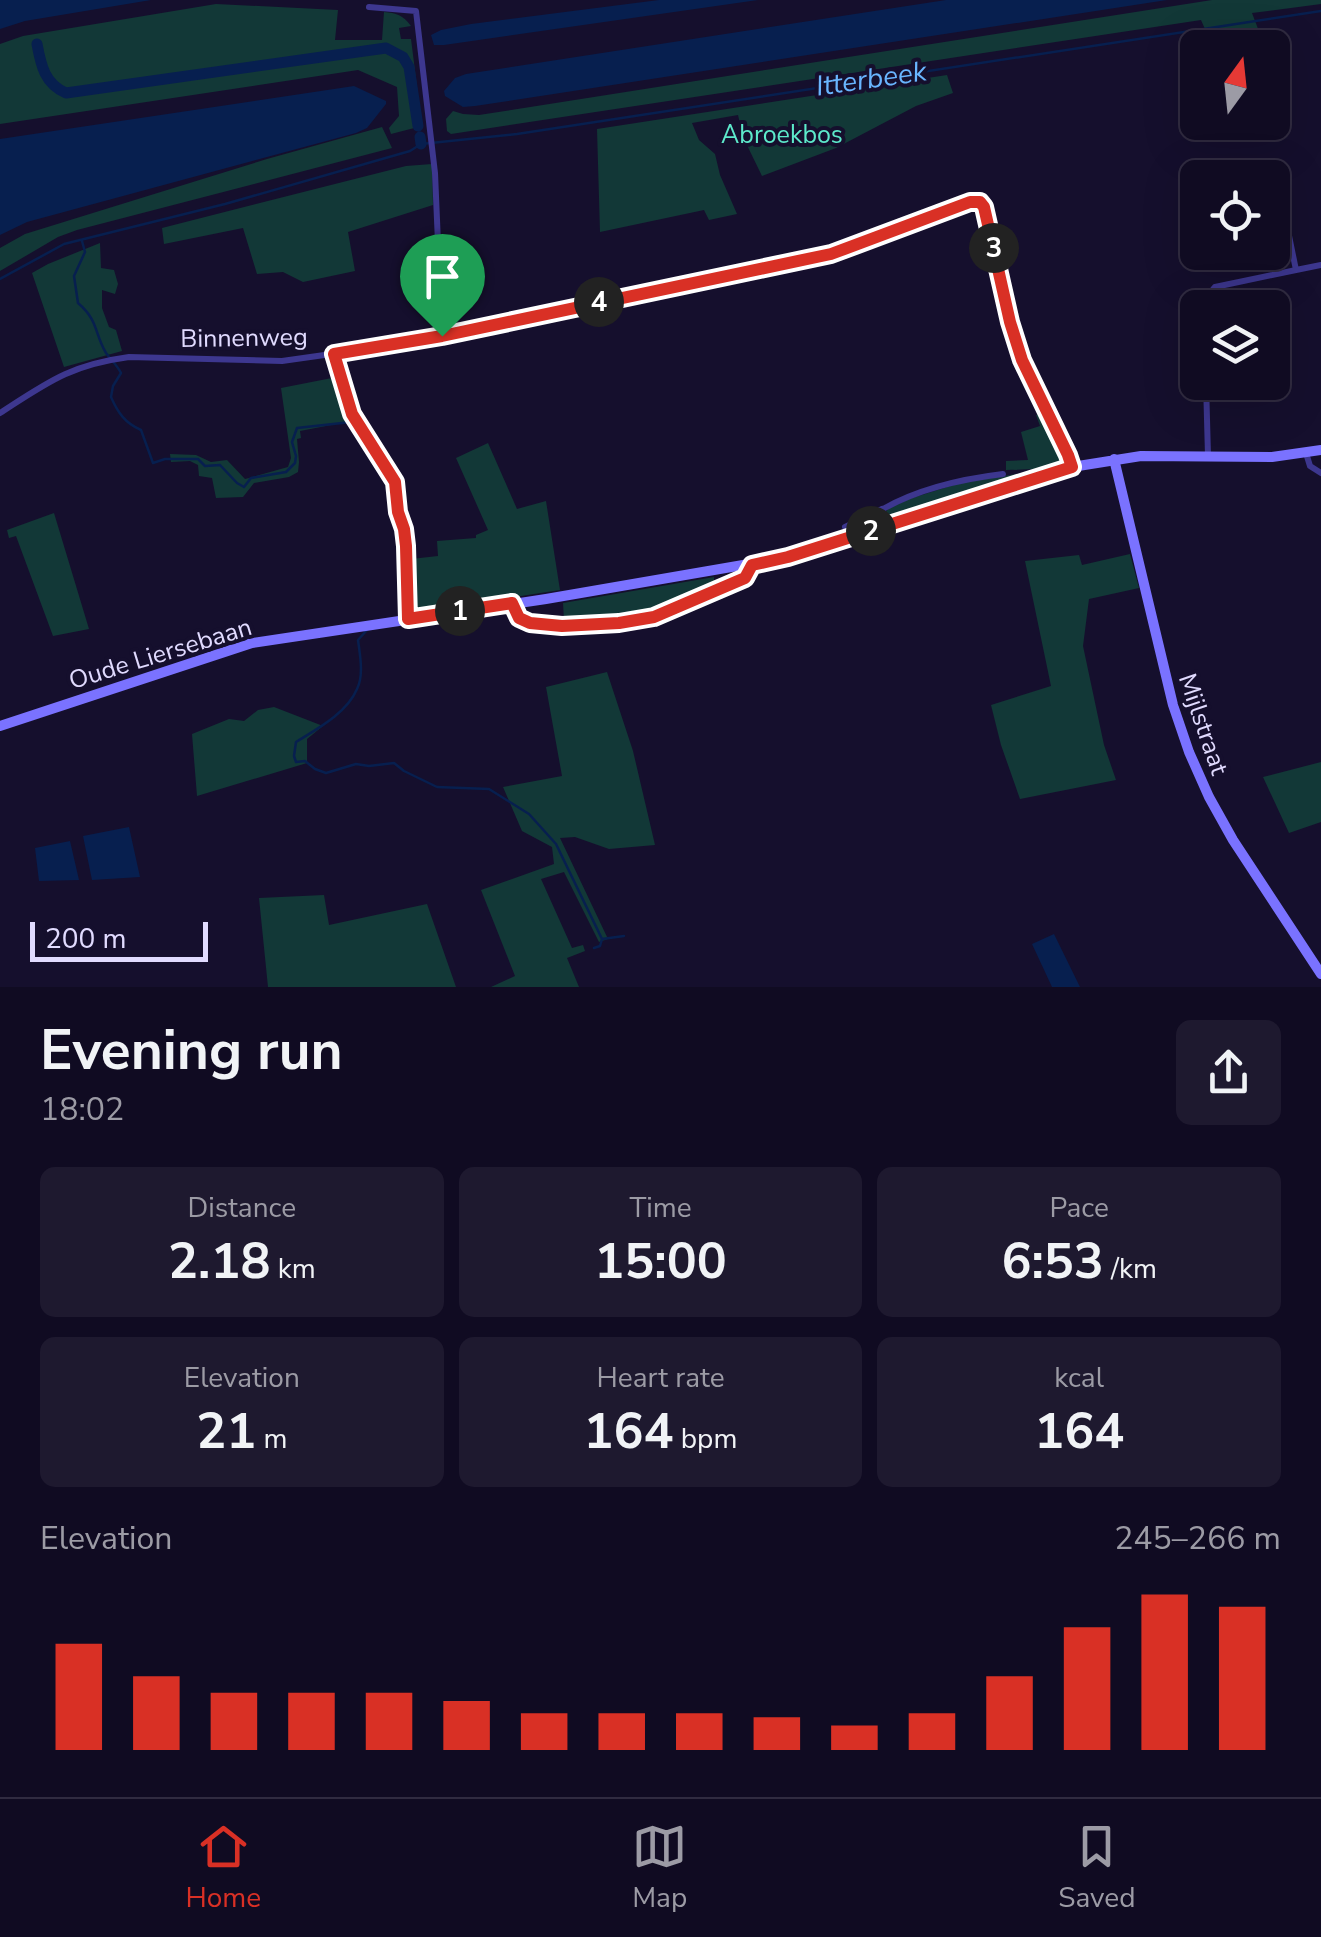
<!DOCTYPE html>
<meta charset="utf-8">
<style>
:root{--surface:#100b22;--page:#1e192f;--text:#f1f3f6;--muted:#9c9ba5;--line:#302b40;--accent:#d93025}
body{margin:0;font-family:"Nunito Sans",sans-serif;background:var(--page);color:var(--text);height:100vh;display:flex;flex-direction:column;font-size:38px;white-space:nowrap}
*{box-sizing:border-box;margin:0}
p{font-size:32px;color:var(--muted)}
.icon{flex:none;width:55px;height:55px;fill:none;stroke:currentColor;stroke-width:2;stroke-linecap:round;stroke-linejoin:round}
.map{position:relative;height:987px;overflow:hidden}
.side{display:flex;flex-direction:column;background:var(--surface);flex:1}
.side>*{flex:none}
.needle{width:65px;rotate:15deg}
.fabs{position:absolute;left:1180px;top:30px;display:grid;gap:20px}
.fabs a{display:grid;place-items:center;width:110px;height:110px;border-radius:15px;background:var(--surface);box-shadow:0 10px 40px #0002,0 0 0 2px var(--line);font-size:50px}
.scale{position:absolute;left:30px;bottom:25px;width:178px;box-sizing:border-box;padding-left:10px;border:5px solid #e1dbff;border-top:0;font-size:28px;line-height:35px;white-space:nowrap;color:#e1dbff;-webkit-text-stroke:8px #150f2d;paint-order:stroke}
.pin{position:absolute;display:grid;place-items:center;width:85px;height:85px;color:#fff;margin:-102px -42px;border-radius:50% 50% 50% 0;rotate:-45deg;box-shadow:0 0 10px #0007}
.pin .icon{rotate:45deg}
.km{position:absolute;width:50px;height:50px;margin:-25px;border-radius:50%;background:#222;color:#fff;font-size:28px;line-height:50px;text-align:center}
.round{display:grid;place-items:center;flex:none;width:105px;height:105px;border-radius:15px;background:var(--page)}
.head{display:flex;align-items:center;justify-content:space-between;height:170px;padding:0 40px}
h1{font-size:55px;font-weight:700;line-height:75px}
.figures{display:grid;grid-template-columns:repeat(3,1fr);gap:15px;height:170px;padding:10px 40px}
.figures div{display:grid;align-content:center;border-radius:15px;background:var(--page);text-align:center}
.figures b{font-size:50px;font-weight:700}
.figures small{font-size:28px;font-weight:400}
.figures p{font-size:28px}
.chart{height:280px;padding:20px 40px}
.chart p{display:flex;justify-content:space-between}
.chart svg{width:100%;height:180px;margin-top:10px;stroke:var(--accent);stroke-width:6}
.menu{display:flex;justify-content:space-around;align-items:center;height:140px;border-top:2px solid var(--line);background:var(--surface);font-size:28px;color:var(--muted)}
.menu a{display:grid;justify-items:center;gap:5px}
.menu .on{color:var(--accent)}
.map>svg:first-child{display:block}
</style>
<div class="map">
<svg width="1321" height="987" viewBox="0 0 1321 987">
<rect width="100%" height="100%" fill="#150f2d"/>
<path fill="#123837" d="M1212,0H1321V4L1252,13L1265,47H1213L1201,20L451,134L447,131L446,119L453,111L463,114L479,115Z
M216,4L338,10L335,40H382L384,12C396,13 403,15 411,26L399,28L401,39H411L422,126L391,134L389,128L399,116L397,87L358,70L0,124V44L23,36Z
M947,75L953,93L916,106L836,148L762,176L743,137L738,115L692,123L699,140L715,154L720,175L737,214L709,220L704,210L600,232L597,129Z
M382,127L392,148L77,230L58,237L0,271V248L25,234L267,159Z
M432,164L433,205L348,232L355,271L303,282L283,272L257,274L243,228L164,244L162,228L406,166Z
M100,243L101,268L114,270L118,284L115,294L102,290V308L109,327L116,330L122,351L64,367L32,273L48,264Z
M337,377L352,421L300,431L301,438L297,439L299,462L298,472L289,477L254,483L243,497L216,498L212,478L199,476L198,465L190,461L171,462L170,454L196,455L211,462L227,460L245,479L288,467L291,458L281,388Z
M1042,414L1065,459L1060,466L888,521L885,513L888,509L909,499L960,483L1023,473L1033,469L1006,470V461L1028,460L1021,432L1040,426L1036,415Z
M488,443L517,509L546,501L560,590L411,613V609L417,606L411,559L438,556L437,541L476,538V535L488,530L456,458Z
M54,513L89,629L53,636L16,536L9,538L7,530Z
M1130,554L1139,588L1089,599L1083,646L1104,745L1116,780L1020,799L1001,745L991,705L1051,686L1025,561L1079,555L1082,565Z
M714,577V588C666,612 617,625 564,620L563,603Z
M607,672L633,751L655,845L609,849L575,837L560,838L608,939L599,942L564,872L541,879L572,948L583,945L585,951L567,958L579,987H491L515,976L481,890L554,864L552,847L522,831L503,787L562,776L546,687Z
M274,707L323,726L307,739V763L197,796L192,734L229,719L244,721L258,710Z
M1321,762V822L1289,833L1263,777Z
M324,895L329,925L427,904L456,987H268L259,898Z"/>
<path fill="#071f4f" d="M0,0H151L25,21L0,29Z
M659,0H758L444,45H434L431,35L441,30L471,24Z
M946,0H1167L475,106L463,107L445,96L444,91L455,78L466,74Z
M354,86L386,101V104L367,128L356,133L27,222L0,235V139Z
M129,827L140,877L92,880L83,836Z
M70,841L79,880L39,881L35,848Z
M1054,934L1080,987H1052L1032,944Z"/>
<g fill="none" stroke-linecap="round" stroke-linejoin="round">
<path stroke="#071f4f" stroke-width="2.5" d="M82,241L85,252L74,276L78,303C99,321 94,333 106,353C111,360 117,365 121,373L113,386L111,397C118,413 125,423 141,430L153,463L165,459H198L205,466L220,465L237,483L244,487L251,478L286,472L295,463L296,456L292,442L297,428L351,422L363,448L372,453L388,477L394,502
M0,279L64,244L225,204L410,151L421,144L517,134L1321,11
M367,630L358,640C360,655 364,675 357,689C347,713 317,729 296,742L294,756L296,762L305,761L315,769L326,773L356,764L369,766L394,763L404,771L437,787L489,789L529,814L556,844L602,939L600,946L594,948
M602,939L624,936"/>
<path stroke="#071f4f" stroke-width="11" d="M37,44C41,66 45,84 66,93L386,48L403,57L409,67L418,126
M420,137L421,144"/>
<path stroke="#3d378f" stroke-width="6" d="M369,7L416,11L435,173L442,336
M1277,177L1296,270L1321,265
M1204,308L1206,298L1215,287L1296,270
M334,354L352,414L395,482L398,512L404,529L406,546L408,619
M1206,382L1208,456
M0,413C48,382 70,365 129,357L282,361L388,346L831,254L976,201L984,207L1010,322L1022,360L1068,455L1072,467
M1306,453L1310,466L1321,473
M845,527L882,509
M881,527L883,509C920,488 961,479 1003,474
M513,604L519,619C555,633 622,628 658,615C677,608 696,598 715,590C730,583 745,582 751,565"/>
<path stroke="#7a72ff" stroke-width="10" d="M1114,459L1173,705L1189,752L1209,797L1233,840L1321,974
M0,726L252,643L546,599L784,558L1072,467L1141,456L1272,457L1321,450"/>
</g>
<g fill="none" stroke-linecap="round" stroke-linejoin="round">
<g stroke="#fff" stroke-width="20">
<path id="route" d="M970,202H980L984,207L1010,322L1022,360L1068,455L1072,467L788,557L752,565L745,578L654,617L619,623L562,626L530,623L519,618L512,603L408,619L406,546L404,529L398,512L395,482L352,414L334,354L442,336L831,254Z"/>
</g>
<use href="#route" stroke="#d93025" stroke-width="12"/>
</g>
<g text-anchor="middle" stroke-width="8" stroke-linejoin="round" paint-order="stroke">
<g font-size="25" fill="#5de9cb" stroke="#150f2d">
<text x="782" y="143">Abroekbos</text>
</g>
<g font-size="25" fill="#e1dbff" stroke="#150f2d">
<text transform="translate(244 337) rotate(-1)" y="9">Binnenweg</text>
<text transform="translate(160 653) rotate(-17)" y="9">Oude Liersebaan</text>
<text transform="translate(1204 724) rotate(71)" y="9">Mijlstraat</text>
</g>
<g font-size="28" font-style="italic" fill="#69b5ff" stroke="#150f2d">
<text transform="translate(871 78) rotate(-8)" y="10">Itterbeek</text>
</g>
</g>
</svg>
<div class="fabs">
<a><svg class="needle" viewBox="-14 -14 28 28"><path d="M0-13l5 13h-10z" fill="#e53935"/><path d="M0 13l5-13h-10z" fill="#9c9ba5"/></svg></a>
<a><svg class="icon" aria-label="locate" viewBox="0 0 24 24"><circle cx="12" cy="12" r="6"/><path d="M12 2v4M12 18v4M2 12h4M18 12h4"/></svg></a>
<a><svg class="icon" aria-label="layers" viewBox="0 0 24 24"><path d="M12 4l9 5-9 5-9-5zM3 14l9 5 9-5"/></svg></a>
</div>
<div class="scale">200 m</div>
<div class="pin" style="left:442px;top:336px;background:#1e9e55"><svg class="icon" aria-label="arrive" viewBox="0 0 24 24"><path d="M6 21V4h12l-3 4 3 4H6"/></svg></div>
<b class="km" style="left:460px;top:611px">1</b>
<b class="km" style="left:871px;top:531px">2</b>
<b class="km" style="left:994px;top:248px">3</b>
<b class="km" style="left:599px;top:302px">4</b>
</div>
<section class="side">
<div class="head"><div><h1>Evening run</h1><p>18:02</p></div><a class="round"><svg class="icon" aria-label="share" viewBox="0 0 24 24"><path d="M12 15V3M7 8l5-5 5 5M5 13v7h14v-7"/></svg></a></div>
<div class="figures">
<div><p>Distance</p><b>2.18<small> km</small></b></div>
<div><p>Time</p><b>15:00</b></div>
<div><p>Pace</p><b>6:53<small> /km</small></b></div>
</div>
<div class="figures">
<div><p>Elevation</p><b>21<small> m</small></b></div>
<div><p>Heart rate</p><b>164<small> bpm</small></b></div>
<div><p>kcal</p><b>164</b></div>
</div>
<div class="chart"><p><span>Elevation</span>245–266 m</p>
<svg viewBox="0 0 160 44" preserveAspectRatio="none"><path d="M5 44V18M15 44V26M25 44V30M35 44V30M45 44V30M55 44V32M65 44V35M75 44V35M85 44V35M95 44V36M105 44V38M115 44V35M125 44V26M135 44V14M145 44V6M155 44V9"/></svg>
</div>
</section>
<nav class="menu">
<a class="on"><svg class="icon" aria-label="home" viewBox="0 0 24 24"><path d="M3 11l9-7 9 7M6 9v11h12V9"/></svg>Home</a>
<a><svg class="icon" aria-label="map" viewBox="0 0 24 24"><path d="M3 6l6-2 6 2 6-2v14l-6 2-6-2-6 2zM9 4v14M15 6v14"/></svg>Map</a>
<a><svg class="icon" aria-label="saved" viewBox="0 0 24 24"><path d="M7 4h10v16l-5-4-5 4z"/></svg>Saved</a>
</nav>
